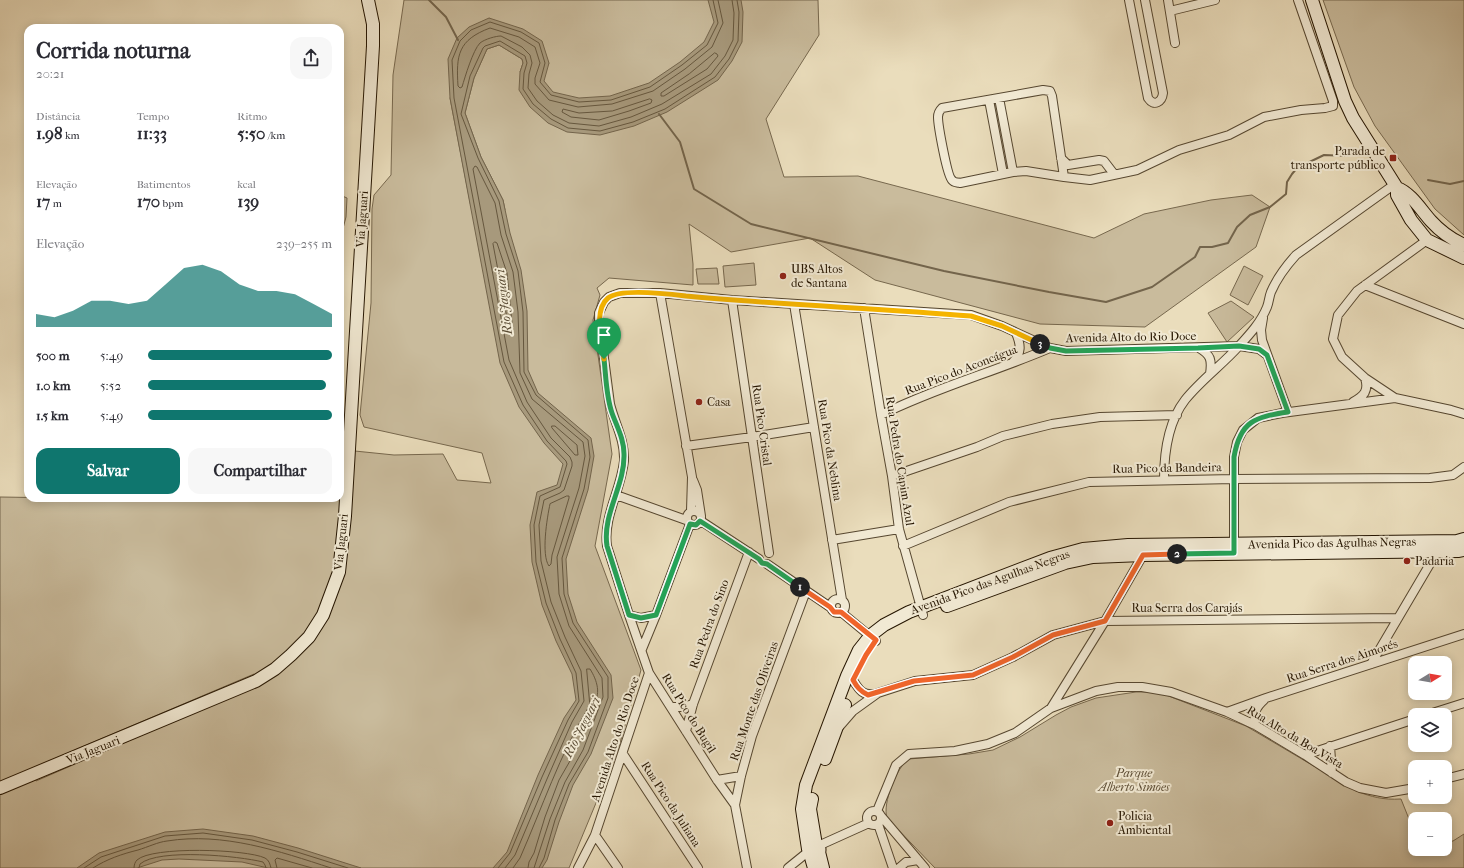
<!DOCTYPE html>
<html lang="pt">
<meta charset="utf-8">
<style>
:root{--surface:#fff;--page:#f7f7f7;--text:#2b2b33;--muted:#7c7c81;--accent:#0f766e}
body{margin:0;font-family:"IM FELL French Canon",serif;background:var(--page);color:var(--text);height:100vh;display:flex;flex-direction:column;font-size:15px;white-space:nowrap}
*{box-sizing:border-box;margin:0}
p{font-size:13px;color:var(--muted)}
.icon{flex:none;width:22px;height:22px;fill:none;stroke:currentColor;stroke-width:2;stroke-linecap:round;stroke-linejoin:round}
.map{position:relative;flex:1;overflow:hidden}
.drawer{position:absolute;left:24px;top:24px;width:320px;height:478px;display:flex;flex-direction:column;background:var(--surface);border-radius:12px;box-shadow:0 2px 10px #0003}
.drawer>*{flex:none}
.needle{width:26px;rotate:79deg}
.tools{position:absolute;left:1408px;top:656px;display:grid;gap:8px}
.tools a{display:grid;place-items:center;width:44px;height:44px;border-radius:8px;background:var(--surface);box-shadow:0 2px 10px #0003;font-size:20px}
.pin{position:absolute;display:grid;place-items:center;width:34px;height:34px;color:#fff;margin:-41px -17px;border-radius:50% 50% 50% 0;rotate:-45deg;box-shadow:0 0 4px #0007}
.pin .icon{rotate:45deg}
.km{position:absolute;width:20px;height:20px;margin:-10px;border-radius:50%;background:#222;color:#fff;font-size:11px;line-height:20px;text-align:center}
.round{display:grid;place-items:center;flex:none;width:42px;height:42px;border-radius:12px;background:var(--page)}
.head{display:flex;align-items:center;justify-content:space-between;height:68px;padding:0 12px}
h1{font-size:22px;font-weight:800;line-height:30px}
.stats{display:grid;grid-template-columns:repeat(3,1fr);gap:6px;height:68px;padding:4px 12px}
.stats div{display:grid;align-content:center}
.stats b{font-size:17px;font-weight:800}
.stats small{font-size:11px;font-weight:400}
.stats p{font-size:11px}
.chart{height:112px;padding:8px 12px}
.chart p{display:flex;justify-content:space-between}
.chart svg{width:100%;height:72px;margin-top:4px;fill:var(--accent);opacity:.7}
.action{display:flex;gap:8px;margin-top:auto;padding:8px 12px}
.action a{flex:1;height:46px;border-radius:12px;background:var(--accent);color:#fff;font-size:16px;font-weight:800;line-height:46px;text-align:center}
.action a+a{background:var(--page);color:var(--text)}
ul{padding:0 12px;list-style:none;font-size:13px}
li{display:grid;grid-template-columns:64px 48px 1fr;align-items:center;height:30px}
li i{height:10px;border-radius:5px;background:var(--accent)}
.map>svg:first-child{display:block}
</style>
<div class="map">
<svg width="1464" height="868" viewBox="0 0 1464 868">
<rect width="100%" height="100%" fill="#eaddbc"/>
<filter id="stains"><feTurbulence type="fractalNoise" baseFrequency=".005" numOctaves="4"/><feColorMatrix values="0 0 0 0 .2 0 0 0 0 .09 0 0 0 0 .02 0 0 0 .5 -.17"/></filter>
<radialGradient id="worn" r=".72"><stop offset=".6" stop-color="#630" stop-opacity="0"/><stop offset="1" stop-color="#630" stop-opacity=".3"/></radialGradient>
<path fill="#c9bb9c" stroke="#77684e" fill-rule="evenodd" d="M404,0H818L819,35L766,119L784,177L858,176L1094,238L1144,214L1211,200L1252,195L1270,207L1256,247L1145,327L1040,324L875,280L810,238L731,252L689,224L693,264V285L609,278L597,288L600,295L593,320L612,454L595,546L641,670L618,750L569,868H0V497L133,499V498H340V450H345L394,455L443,454L457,480L491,483L482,453L364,427L360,415L371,303L372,209L374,195L391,175L393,75ZM489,18L549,63L534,87L520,72L523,63L522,59L499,45L487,49L474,78L465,113L481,157L503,200L505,210L471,207L450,98ZM254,674L262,683L36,781L30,769Z
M1323,0H1464V235L1435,209L1375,126L1354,87Z
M340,195L347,198L346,217L341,236L340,249Z
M754,263L756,285L725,287L723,266Z
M1244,266L1263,276L1248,305L1230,295Z
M717,268L719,284H698L696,269Z
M1231,301L1254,317L1227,342L1208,313Z
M1136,692H1152L1166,695L1246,726L1356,791C1372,797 1383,800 1401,799L1415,834V849H1445V842L1453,841L1464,834V868H935L887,818C882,804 897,766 909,759L969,754L993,750L1020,737L1056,715L1071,707L1096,698Z"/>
<path fill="#a7997c" stroke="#73644b" d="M708,0H741L743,12L742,42L732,61L718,80L667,112L634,126L600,135L567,132L548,123L530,107L519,90L520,72L523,63L522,59L499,45L487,49L474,78L465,113L481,157L503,200L510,233L521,270L527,311L528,370L538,393L591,438L594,456L588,490L566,559L568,594L577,622L611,675L613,698L591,754L573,785L559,822L547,860L542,868H493L507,852L538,775L564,718L576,700L572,674L556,641L542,605L532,562L530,525L537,492L557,485L563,464L544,443L519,407L500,363L450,98L448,59L457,38L469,27L489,18L523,29L542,41L549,63L544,81L553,92L579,98L610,96L649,83L680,62L704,42L714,22Z
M203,829L253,836L298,848L361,868H268L242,862L179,859L162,860L137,868H77L99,853L165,832Z"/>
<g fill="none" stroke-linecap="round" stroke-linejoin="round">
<path stroke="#66573e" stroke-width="1" d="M718,0L723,23L712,47L685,69L653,91L612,104L578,107L549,100L535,84V78L540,63L535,47L519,37L490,28C458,40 456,55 458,86L460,88L462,87C465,77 473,50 480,43C485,39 496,36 501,36L522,47L530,55L532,63L529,74L528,88L537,101L553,115L569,123L599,126L631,117L662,104L711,74L725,56L733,40L734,13L732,0
M715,53L717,54L718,56L707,69L664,96H661V93L689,74Z
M650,99L652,100L651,103L629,111L599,120L571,117L562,112L563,109L579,113L612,111Z
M495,242L497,243L507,273L512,323L510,325L508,323L493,244Z
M552,426H555L577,445L578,455H575L552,428Z
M567,496H569V498L552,555L551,564L549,566C541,555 547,518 550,504Z
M587,669H590C597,680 602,695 592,706L590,704Z
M84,868L101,857L165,836L203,833L252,840L297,852L348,868
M93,868C107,859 122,854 138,850C148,847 158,842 167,841C223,832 279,851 331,868
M134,868C134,865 135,862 137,860C152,846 246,849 265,858C269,860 270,864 271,868
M139,868L140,864C159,848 239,856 263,862L265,865L266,868
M277,868L275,860L277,858L312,868
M498,868L510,853L542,777L568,720L579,701L576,673L560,639L546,603L536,562L534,525L540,496L560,487L567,464L566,461L547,441L523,405L504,362L454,98L452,60L460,41L471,30L490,22L521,32L539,43L545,63L540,82L551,95L579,102L611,100L650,87L682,65L707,45L718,23L713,0
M505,868L515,855L547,779L572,722L584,701L581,671L565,637L551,602L541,561L539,525L544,500L560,493L564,490L572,466V462L570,457L551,438L527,402L509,360L473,169L475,166L477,167L495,203L501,235L513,272L518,312L520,373L532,399L583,442L585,456L579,488L557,557L559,594L569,626L602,678L603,697L583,750L565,782L550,819L534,868
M513,868L520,858C542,808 560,754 588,708L591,707L592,710L578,747L559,780L545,817L534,853L529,862L528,868
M539,868L544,858L555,820L569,784L588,752L608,698V677L573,623L564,594L562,558L584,489L590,457L588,440L536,395L524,372L523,312L518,271L506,234L499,201L478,158L461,114L470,76L483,48L485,46L500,41L525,56L527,63L524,73L523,89L533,104L551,119L568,128L600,131L633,122L665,109L715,77L729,59L738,41L739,12L737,0"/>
<path stroke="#73644b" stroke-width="2" d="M429,0L446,17L458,40
M659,114L680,142L694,189L751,224L944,271L1049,292L1106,302L1152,287L1195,257L1200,247H1212L1228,243L1237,227L1250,215L1270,207L1286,194L1287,182L1292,174L1297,168L1324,155L1348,156
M1428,180L1450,184L1464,181"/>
<g stroke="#564730" stroke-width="10">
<path id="street" d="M1129,0L1148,98C1154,107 1162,102 1163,93L1145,0
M1168,0L1175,43
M1170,11L1215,0
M999,98L1013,172
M989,100L1003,174
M1061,158L1068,165L1099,160L1104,161L1114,174
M1064,177L1052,96L1050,91L1043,90L942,108C939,111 938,113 938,117C938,125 947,176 952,180C954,183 957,182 960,183L1013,172L1026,171L1064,177L1090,180L1137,170L1179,150L1229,135L1264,117L1301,110L1325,108L1333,106V101L1298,0
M1365,285L1464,324
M660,293L692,477L691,511
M732,300L769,553
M794,304L842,600
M864,308L881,415L892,476L899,529L923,615
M1263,318L1261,330L1262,340L1288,412
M1199,348C1211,355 1212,360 1210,374
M1012,363C1022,353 1021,345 1016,333
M1395,398L1365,378L1342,357L1333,339L1338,315L1357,291L1427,240
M1353,402C1364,396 1369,391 1365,378
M881,415C935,388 994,372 1050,348
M686,446L752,437L814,427
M892,476L977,447L1003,436L1052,424L1100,417L1177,415
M693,480L697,490L701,516
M1164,480C1164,453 1168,422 1185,400C1201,380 1222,365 1239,346L1259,349L1267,355
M616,495L686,520
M687 518a7 7 0 1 1 14 0a7 7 0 1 1-14 0Z
M701,521L759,559
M832,540L899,529
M903,546L1009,502L1089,482L1234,479L1430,478L1453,475L1464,467
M1234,549V457L1237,442L1243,430L1258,418L1282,413L1395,398L1451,410L1464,414
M767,564L830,607
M831 606a7 7 0 1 1 14 0a7 7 0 1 1-14 0Z
M841,612L876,641
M629,615L641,618L656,615
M642,649L656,615L690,524
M1371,664L1437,552
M649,673L717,780L735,805
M853,680C859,690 863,696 875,694
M671,707H682L693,704
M1051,708L1105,621L1143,555
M1227,712L1266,698L1464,634
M1426,715L1464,703
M1255,725C1254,713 1255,708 1264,700
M840,726L853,711L878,693L915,681L973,675L1013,657L1053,635L1105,621L1398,618
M686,731L693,704L749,552
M1330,746L1332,773
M623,754L698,868
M1305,755L1415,719
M1445,779L1464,774
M717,780L741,776
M867 818a7 7 0 1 1 14 0a7 7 0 1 1-14 0Z
M877,811L896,765L909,754L955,751L988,744L1015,733L1051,708L1096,691L1118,687H1142L1171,692L1227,712L1255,725L1305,755L1346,782L1360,788L1386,793L1415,788
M881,816L925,868
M878,824L893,868
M595,835L618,868
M818,846L869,823
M578,868L595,835L649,673L629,615L607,546C603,517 621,490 624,461C625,440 615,424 610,404L599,320V313L604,302L609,297L620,293H660L732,300L971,315L1002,326L1050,348L1066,351L1239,346C1250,334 1261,322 1267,307C1269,302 1269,297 1271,292C1277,278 1286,266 1296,255L1395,184
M747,868L735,805L741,776L752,736L806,591
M788,868L809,851
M899,868L906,862L918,860"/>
</g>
<g stroke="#251501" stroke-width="14">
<path id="secondary" d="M1312,0L1345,101L1353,118L1397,188
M1397,188V195L1411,220L1427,240L1464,258
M1397,188C1411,193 1421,210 1431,221C1440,231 1451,239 1464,245
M947,606L1065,563L1093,557L1143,555L1458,551L1464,550
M825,759L845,705
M0,788L256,681L275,669L291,655L309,637L323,615L339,572L345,516L373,46V24L368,0
M812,799L810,809L816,845
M808.5 850a5.5 5.5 0 1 1 11 0a5.5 5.5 0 1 1-11 0Z
M808,849L802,809L806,785L847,676L859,650L871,635L884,625L909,612L1050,558L1083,549L1128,545L1457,541L1464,539
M819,852L823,868
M810,854L814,868"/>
</g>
<use href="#street" stroke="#f1e9d3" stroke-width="8"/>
<use href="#secondary" stroke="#f1e9d3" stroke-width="12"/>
</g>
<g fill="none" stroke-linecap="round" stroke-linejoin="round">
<g stroke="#fff" stroke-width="8">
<path id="split-1" d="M604,359C606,376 606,396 612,413C617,427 624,439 624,454C625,486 602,514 607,546L629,615L641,618L656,615L690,524L696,525L700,521L759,559L762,563L767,564L800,587"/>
</g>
<g stroke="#fff" stroke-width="8">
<path id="split-2" d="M800,587L830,607L834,612H841L876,640L866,655L853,680C857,687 860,691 868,695L914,681L973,675L1013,657L1053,635L1105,621L1143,555L1177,554"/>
</g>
<g stroke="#fff" stroke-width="8">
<path id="split-3" d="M1040,344L1050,348L1066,351L1198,348L1239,346L1259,349L1267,355L1288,412C1255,417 1240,421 1234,457V553L1177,554"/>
</g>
<g stroke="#fff" stroke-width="8">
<path id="split-4" d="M604,359C602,342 593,310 608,298C620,288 670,294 686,296C781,305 876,308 971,316L1002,326L1040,344"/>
</g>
<use href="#split-1" stroke="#22a559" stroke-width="5"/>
<use href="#split-2" stroke="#f0652b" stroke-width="5"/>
<use href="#split-3" stroke="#22a559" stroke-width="5"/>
<use href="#split-4" stroke="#f5b400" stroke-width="5"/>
</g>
<g fill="#8f2418" stroke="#f1e9d3" stroke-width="1.5">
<rect x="1389" y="154" width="8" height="8" rx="2"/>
<circle cx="783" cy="276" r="4"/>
<circle cx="699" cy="402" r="4"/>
<circle cx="1407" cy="561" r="4"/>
<circle cx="1110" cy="823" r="4"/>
</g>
<g text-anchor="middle" stroke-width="4" stroke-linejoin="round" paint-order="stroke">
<g font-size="12" fill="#251501" stroke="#f1e9d3" text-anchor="start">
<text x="1385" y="155" text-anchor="end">Parada de<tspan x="1385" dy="14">transporte público</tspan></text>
<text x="791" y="273">UBS Altos<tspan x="791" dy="14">de Santana</tspan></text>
<text x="707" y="406">Casa</text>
<text x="1415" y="565">Padaria</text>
<text x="1118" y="820">Policia<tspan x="1118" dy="14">Ambiental</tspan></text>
</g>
<g font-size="12" fill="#251501" stroke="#f1e9d3">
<text transform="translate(362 219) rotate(-86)" y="4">Via Jaguari</text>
<text transform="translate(1131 337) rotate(-1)" y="4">Avenida Alto do Rio Doce</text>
<text transform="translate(961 370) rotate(-21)" y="4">Rua Pico do Aconcágua</text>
<text transform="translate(762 425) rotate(82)" y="4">Rua Pico Cristal</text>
<text transform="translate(830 450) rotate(81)" y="4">Rua Pico da Neblina</text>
<text transform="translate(900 461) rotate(81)" y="4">Rua Pedra do Capim Azul</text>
<text transform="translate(1167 468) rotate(-1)" y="4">Rua Pico da Bandeira</text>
<text transform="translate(341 542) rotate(-84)" y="4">Via Jaguari</text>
<text transform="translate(1332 543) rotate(-1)" y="4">Avenida Pico das Agulhas Negras</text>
<text transform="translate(990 582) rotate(-20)" y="4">Avenida Pico das Agulhas Negras</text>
<text x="1187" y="612">Rua Serra dos Carajás</text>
<text transform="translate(709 624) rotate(-70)" y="4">Rua Pedra do Sino</text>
<text transform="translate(1342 661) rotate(-18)" y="4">Rua Serra dos Aimorés</text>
<text transform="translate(754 701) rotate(-71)" y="4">Rua Monte das Oliveiras</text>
<text transform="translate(689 713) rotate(58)" y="4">Rua Pico do Bugil</text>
<text transform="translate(1295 737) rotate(31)" y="4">Rua Alto da Boa Vista</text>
<text transform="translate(615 739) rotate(-72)" y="4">Avenida Alto do Rio Doce</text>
<text transform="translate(93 750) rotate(-22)" y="4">Via Jaguari</text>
<text transform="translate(671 804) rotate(57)" y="4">Rua Pico da Juliana</text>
</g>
<g font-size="12" font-style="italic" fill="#5e4f37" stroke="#f1e9d3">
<text x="1134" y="777">Parque<tspan x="1134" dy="14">Alberto Simões</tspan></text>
</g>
<g font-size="13" font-style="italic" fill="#594a32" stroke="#f1e9d3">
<text transform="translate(503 302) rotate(-97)" y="5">Rio Jaguari</text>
<text transform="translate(581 727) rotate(-63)" y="5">Rio Jaguari</text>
</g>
</g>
<rect width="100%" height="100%" filter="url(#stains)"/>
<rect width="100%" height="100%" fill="url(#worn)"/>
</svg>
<div class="tools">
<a><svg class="needle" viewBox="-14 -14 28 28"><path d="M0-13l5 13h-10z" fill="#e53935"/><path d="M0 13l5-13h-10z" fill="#7c7c81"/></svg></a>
<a><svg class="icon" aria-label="layers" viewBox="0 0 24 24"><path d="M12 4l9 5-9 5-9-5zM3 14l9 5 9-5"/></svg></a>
<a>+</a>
<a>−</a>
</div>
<div class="pin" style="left:604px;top:359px;background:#1e9e55"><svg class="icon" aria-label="arrive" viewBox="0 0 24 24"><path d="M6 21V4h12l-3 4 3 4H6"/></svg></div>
<b class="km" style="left:800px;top:587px">1</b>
<b class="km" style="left:1177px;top:554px">2</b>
<b class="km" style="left:1040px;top:344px">3</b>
<section class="drawer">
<div class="head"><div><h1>Corrida noturna</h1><p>20:21</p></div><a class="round"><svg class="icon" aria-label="share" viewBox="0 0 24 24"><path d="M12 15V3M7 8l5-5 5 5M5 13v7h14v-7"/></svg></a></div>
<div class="stats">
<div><p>Distância</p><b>1.98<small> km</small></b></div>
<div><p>Tempo</p><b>11:33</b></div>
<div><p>Ritmo</p><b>5:50<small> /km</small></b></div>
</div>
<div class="stats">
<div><p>Elevação</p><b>17<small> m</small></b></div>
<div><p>Batimentos</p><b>170<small> bpm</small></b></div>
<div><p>kcal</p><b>139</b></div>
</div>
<div class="chart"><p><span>Elevação</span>239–255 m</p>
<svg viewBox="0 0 160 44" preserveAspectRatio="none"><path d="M0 44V36L10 38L20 34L30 28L40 28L50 30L60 28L70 18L80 8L90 6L100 10L110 18L120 22L130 22L140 24L150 30L160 36V44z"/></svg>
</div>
<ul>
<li><b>500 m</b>5:49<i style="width:100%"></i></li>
<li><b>1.0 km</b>5:52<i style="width:97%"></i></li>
<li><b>1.5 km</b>5:49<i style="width:100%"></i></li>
</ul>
<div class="action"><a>Salvar</a><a>Compartilhar</a></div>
</section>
</div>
